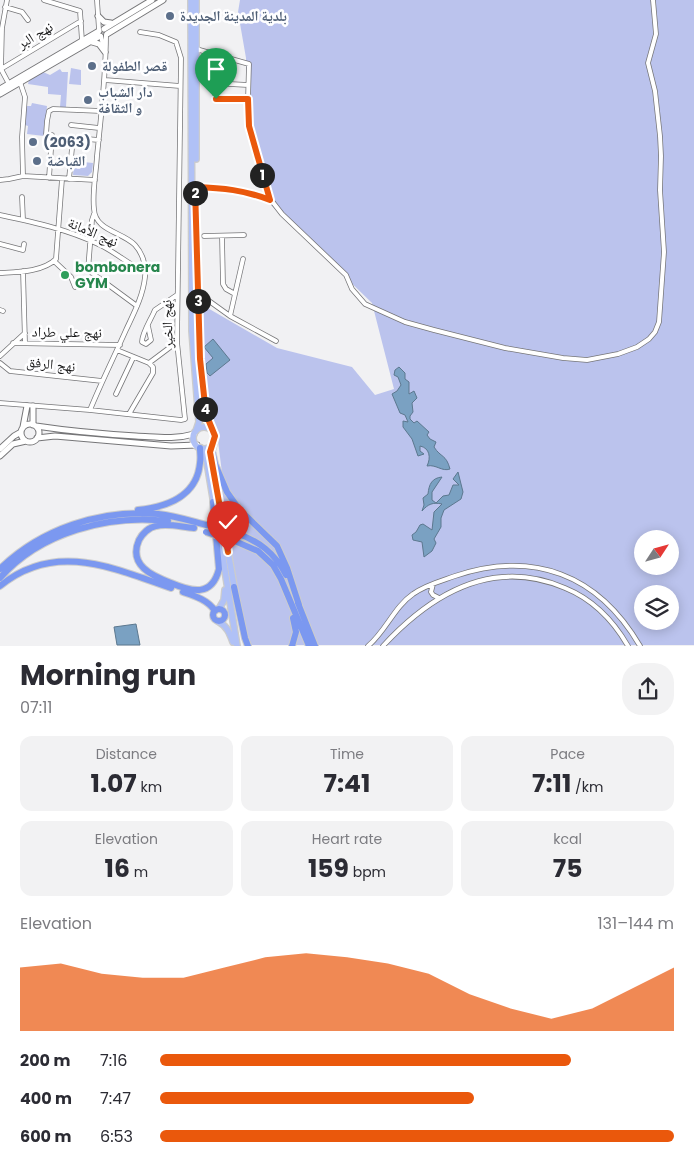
<!DOCTYPE html>
<meta charset="utf-8">
<style>
:root{--surface:#fff;--page:#f2f2f3;--text:#2b2b33;--muted:#7c7c81;--accent:#ea580c}
body{margin:0;font-family:Poppins,"Noto Naskh Arabic",sans-serif;background:var(--page);color:var(--text);height:100vh;display:flex;flex-direction:column;font-size:19px;white-space:nowrap}
*{box-sizing:border-box;margin:0}
p{font-size:16px;color:var(--muted)}
.icon{flex:none;width:28px;height:28px;fill:none;stroke:currentColor;stroke-width:2;stroke-linecap:round;stroke-linejoin:round}
.map{position:relative;height:646px;overflow:hidden}
.side{display:flex;flex-direction:column;background:var(--surface);flex:1}
.side>*{flex:none}
.needle{width:32px;rotate:54deg}
.buttons{position:absolute;left:634px;top:530px;display:grid;gap:10px}
.buttons a{display:grid;place-items:center;width:45px;height:45px;border-radius:50%;background:var(--surface);box-shadow:0 2px 12px #0003;font-size:25px}
.pin{position:absolute;display:grid;place-items:center;width:42px;height:42px;color:#fff;margin:-51px -21px;border-radius:50% 50% 50% 0;rotate:-45deg;box-shadow:0 0 5px #0007}
.pin .icon{rotate:45deg}
.km{position:absolute;width:25px;height:25px;margin:-12px;border-radius:50%;background:#222;color:#fff;font-size:14px;line-height:25px;text-align:center}
.round{display:grid;place-items:center;flex:none;width:52px;height:52px;border-radius:20px;background:var(--page)}
.overview{display:flex;align-items:center;justify-content:space-between;height:85px;padding:0 20px}
h1{font-size:28px;font-weight:700;line-height:38px}
.figures{display:grid;grid-template-columns:repeat(3,1fr);gap:8px;height:85px;padding:5px 20px}
.figures div{display:grid;align-content:center;border-radius:12px;background:var(--page);text-align:center}
.figures b{font-size:25px;font-weight:700}
.figures small{font-size:14px;font-weight:400}
.figures p{font-size:14px}
.chart{height:140px;padding:10px 20px}
.chart p{display:flex;justify-content:space-between}
.chart svg{width:100%;height:90px;margin-top:5px;fill:var(--accent);opacity:.7}
ul{padding:0 20px;list-style:none;font-size:16px}
li{display:grid;grid-template-columns:80px 60px 1fr;align-items:center;height:38px}
li i{height:12px;border-radius:6px;background:var(--accent)}
.map>svg:first-child{display:block}
</style>
<div class="map">
<svg width="694" height="646" viewBox="0 0 694 646">
<rect width="100%" height="100%" fill="#f1f1f3"/>
<path fill="#bbc3ed" fill-rule="evenodd" d="M240,0H694V645H247L216,474L222,473L217,433L206,390L199,303L277,348L352,367L375,395L394,389L372,303L270,204L265,197L248,127L246,58L238,12ZM642,539H670V566H642ZM642,594H670V621H642Z
M71,68L81,70V85L69,84Z
M60,69L62,72H68L66,107H60L61,95L48,94V87L28,84L29,80L43,72L50,75Z
M32,103L47,106L44,136L27,134L28,126L25,125L26,106H31Z
M74,161L93,163L92,172L88,176L73,175Z"/>
<path fill="#7aa1c2" stroke="#5c788f" d="M213,339L230,360L210,376L207,373L206,364L213,358L204,347Z
M399,367L405,373V379L409,382V394L414,391L417,398L412,403L413,412L410,416V419L414,423L417,421L429,432L427,435L430,439L436,442L434,447C441,458 446,454 450,469C442,472 436,464 427,466C431,458 430,448 420,446V451L424,454L418,456L412,439L403,427V421L408,422L405,415L400,413L392,394L397,391L401,385L398,377L394,375L395,370Z
M458,472L463,492L461,499L444,510L441,518V527L434,539L436,543L432,551L424,557L422,542L413,540L412,535L416,532L420,525L423,524L432,530L434,512L442,504C433,502 428,504 422,511L424,505L423,498L428,494C429,484 432,478 442,477L432,492V500L436,503L443,496L449,495L453,485H459L453,479Z
M136,624L140,645H117L114,627Z"/>
<g fill="none" stroke-linecap="round" stroke-linejoin="round">
<g stroke="#767678" stroke-width="5.5">
<path id="street" d="M7,0L2,28L1,69L9,84
M44,0L80,11L82,41
M97,0L99,30
M5,7L22,12L28,20
M101,36L104,49
M196,49L249,64L248,99L249,126L268,196L282,214L346,275L352,289L365,304L405,322L434,330L505,348L563,358L587,360L618,354L637,347L649,339L655,332L659,322L664,252L660,190L661,156L660,136L655,91L648,63L656,34L653,0
M207,53L209,70L216,99H248
M1,69L81,21
M105,80L180,86
M20,82L25,97L22,137L23,176
M211,83L248,85
M71,125L99,128
M49,178L52,135H46L47,121L49,111L53,109L101,111
M69,179L73,138L99,140
M0,180L9,179L23,176L95,180
M195,187C223,188 244,190 270,200
M22,197L23,220
M94,214L92,220L88,270L137,306
M0,215C33,222 67,229 98,244C114,251 128,264 145,272
M204,236L244,235
M222,236L223,284L226,289L235,294
M0,244L23,250L24,244
M54,261L71,277L75,287
M23,271L25,343
M0,273C17,272 43,272 56,259L62,179
M198,293L230,316L276,341
M0,310L3,311
M230,316L243,259
M148,326L151,340L146,344L142,342C142,333 150,321 154,312L155,310L177,295
M13,343L120,345
M117,350L149,363L177,342
M0,356L25,333
M0,363L10,371L102,381
M116,394L133,358
M0,403L90,410L181,420L185,419L177,342L181,58L176,42L159,35L140,32
M90,410C101,383 114,357 126,330C134,313 143,296 145,277C146,265 143,254 135,245C123,232 95,231 94,209C92,192 96,174 97,156C101,116 106,76 106,35
M129,414L153,373V367L149,363
M433,584L431,592L433,595L439,598
M368,646C386,631 394,607 413,594C425,585 441,581 455,576C533,550 598,574 640,646
M383,646C432,593 493,557 565,588C592,599 613,620 628,646"/>
</g>
<g stroke="#767678" stroke-width="7">
<path id="secondary" d="M98,16L104,22L111,23
M104,29L152,0
M107,34L163,0
M92,42L99,44L105,52
M0,89L99,31
M0,94L100,36
M21 433a9 9 0 1 1 18 0a9 9 0 1 1-18 0Z
M33,425V406
M36,426C69,431 103,434 136,436C158,437 173,440 194,434
M23,427L27,406
M37,438L55,436L171,446L197,445
M0,449L14,436L21,432
M0,456L13,444L26,441"/>
</g>
<g stroke="#ccc" stroke-width="8">
<path id="primary" d="M191,0L192,331L199,422L196,431
M196,159V0
M196,231L200,359L206,414L212,430
M193 438a11 11 0 1 1 22 0a11 11 0 1 1-22 0Z
M201,448L207,462L214,504
M212,460L235,592
M219,533L237,646
M219,609L224,600L225,590
M219,622C227,626 230,634 233,642"/>
</g>
<g stroke="#ccc" stroke-width="8">
<path id="highway" d="M214,443L212,451L215,464L227,492L239,509L277,546L287,568L299,605
M138,510C167,507 197,496 200,463C201,458 200,453 200,448
M194,528C181,527 168,523 156,526C149,527 142,534 139,540C128,565 152,576 171,583C192,592 212,597 219,569L213,502
M236,533C259,541 275,553 286,575
M237,542L258,551L273,565L281,579L309,646
M0,569C41,529 101,509 158,514C175,516 191,521 207,525
M0,578C40,532 109,514 168,521
M0,586C55,541 113,568 171,588
M234,587L245,638L248,646
M183,592C195,596 208,600 215,611
M298,603L315,646
M213 615a6 6 0 1 1 12 0a6 6 0 1 1-12 0Z
M292,646L296,632L293,618"/>
</g>
<use href="#street" stroke="#fff" stroke-width="4"/>
<use href="#secondary" stroke="#fff" stroke-width="5"/>
<use href="#primary" stroke="#b0c1f6" stroke-width="5.5"/>
<use href="#highway" stroke="#7b98f0" stroke-width="6"/>
<g stroke="#ccc" stroke-width="8" stroke-linecap="butt">
<path id="highway-bridge" d="M207,525L236,533
M206,532L237,542"/>
</g>
<use href="#highway-bridge" stroke="#7b98f0" stroke-width="6"/>
</g>
<g fill="none" stroke-linecap="round" stroke-linejoin="round">
<g stroke="#fff" stroke-width="10">
<path id="route" d="M216,99H248L249,126L270,200C244,190 223,188 195,187L200,359L206,414L215,436L210,452L228,552"/>
</g>
<use href="#route" stroke="#ea580c" stroke-width="6"/>
</g>
<g fill="#5c6f8a" stroke="#fefeff" stroke-width="2">
<circle cx="170" cy="16" r="5"/>
<circle cx="92" cy="66" r="5"/>
<circle cx="88" cy="100" r="5"/>
<circle cx="33" cy="142" r="5"/>
<circle cx="37" cy="161" r="5"/>
</g>
<circle fill="#2e9e5b" stroke="#fefeff" stroke-width="2" cx="65" cy="275" r="5"/>
<g text-anchor="middle" stroke-width="5" stroke-linejoin="round" paint-order="stroke">
<g font-size="14" font-weight="bold" fill="#4e5e75" stroke="#fefeff" text-anchor="start">
<text x="180" y="21">بلدية المدينة الجديدة</text>
<text x="102" y="71">قصر الطفولة</text>
<text x="98" y="97">دار الشباب<tspan x="98" dy="16">و الثقافة</tspan></text>
<text x="43" y="147">(2063)</text>
<text x="47" y="166">القباضة</text>
</g>
<g font-size="14" fill="#171718" stroke="#fefeff">
<text transform="translate(35 35) rotate(-31)" y="5">نهج البر</text>
<text transform="translate(93 232) rotate(23)" y="5">نهج الأمانة</text>
<text transform="translate(167 324) rotate(-92)" y="5">نهج الخير</text>
<text transform="translate(67 332) rotate(1)" y="5">نهج علي طراد</text>
<text transform="translate(51 364) rotate(6)" y="5">نهج الرفق</text>
</g>
<g font-size="14" font-weight="bold" fill="#27864d" stroke="#fefeff" text-anchor="start">
<text x="75" y="272">bombonera<tspan x="75" dy="16">GYM</tspan></text>
</g>
</g>
</svg>
<div class="buttons">
<a><svg class="needle" viewBox="-14 -14 28 28"><path d="M0-13l5 13h-10z" fill="#e53935"/><path d="M0 13l5-13h-10z" fill="#7c7c81"/></svg></a>
<a><svg class="icon" aria-label="layers" viewBox="0 0 24 24"><path d="M12 4l9 5-9 5-9-5zM3 14l9 5 9-5"/></svg></a>
</div>
<div class="pin" style="left:216px;top:99px;background:#1e9e55"><svg class="icon" aria-label="arrive" viewBox="0 0 24 24"><path d="M6 21V4h12l-3 4 3 4H6"/></svg></div>
<div class="pin" style="left:228px;top:552px;background:#d93025"><svg class="icon" aria-label="check" viewBox="0 0 24 24"><path d="M5 12l5 5 9-10"/></svg></div>
<b class="km" style="left:262px;top:175px">1</b>
<b class="km" style="left:195px;top:193px">2</b>
<b class="km" style="left:198px;top:301px">3</b>
<b class="km" style="left:205px;top:409px">4</b>
</div>
<section class="side">
<div class="overview"><div><h1>Morning run</h1><p>07:11</p></div><a class="round"><svg class="icon" aria-label="share" viewBox="0 0 24 24"><path d="M12 15V3M7 8l5-5 5 5M5 13v7h14v-7"/></svg></a></div>
<div class="figures">
<div><p>Distance</p><b>1.07<small> km</small></b></div>
<div><p>Time</p><b>7:41</b></div>
<div><p>Pace</p><b>7:11<small> /km</small></b></div>
</div>
<div class="figures">
<div><p>Elevation</p><b>16<small> m</small></b></div>
<div><p>Heart rate</p><b>159<small> bpm</small></b></div>
<div><p>kcal</p><b>75</b></div>
</div>
<div class="chart"><p><span>Elevation</span>131–144 m</p>
<svg viewBox="0 0 160 44" preserveAspectRatio="none"><path d="M0 44V13L10 11L20 16L30 18L40 18L50 13L60 8L70 6L80 8L90 11L100 16L110 26L120 33L130 38L140 33L150 23L160 13V44z"/></svg>
</div>
<ul>
<li><b>200 m</b>7:16<i style="width:80%"></i></li>
<li><b>400 m</b>7:47<i style="width:61%"></i></li>
<li><b>600 m</b>6:53<i style="width:100%"></i></li>
</ul>
</section>
